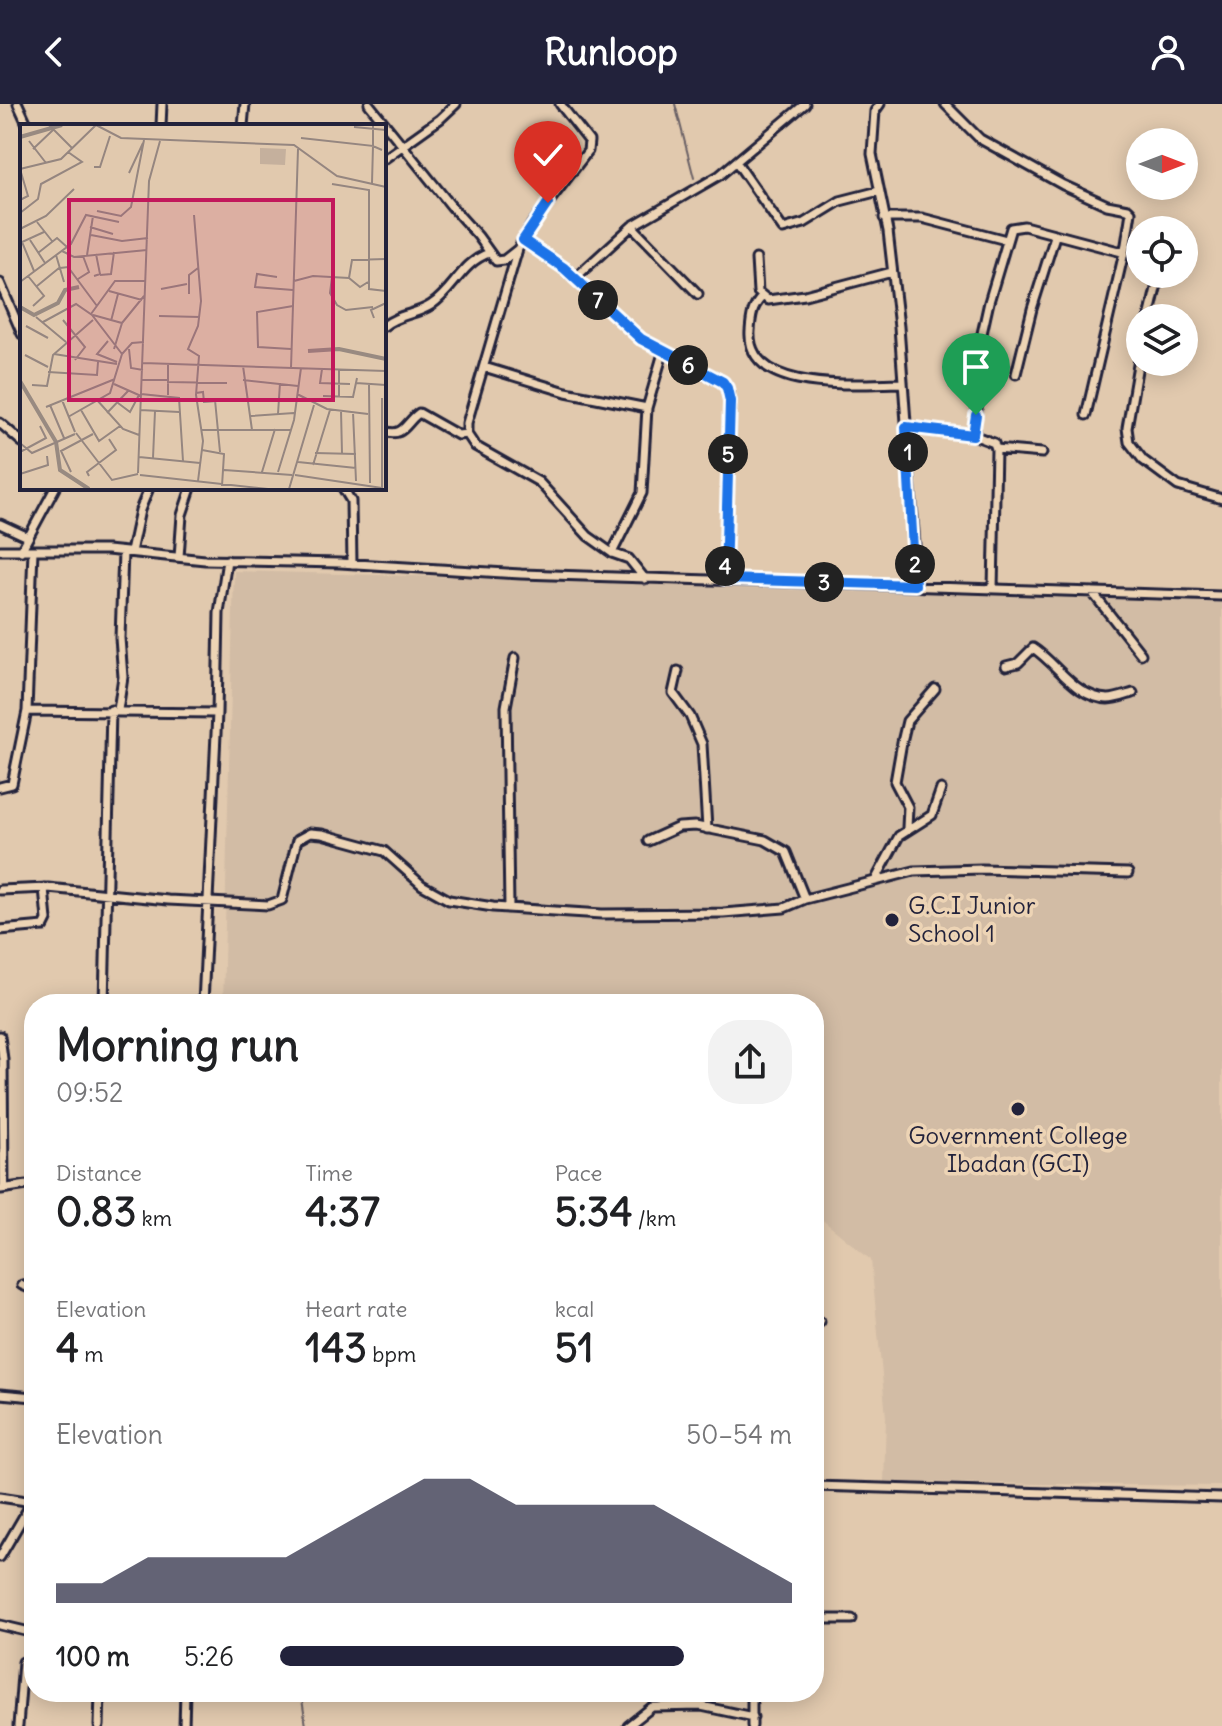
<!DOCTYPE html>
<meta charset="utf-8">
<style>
:root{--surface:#fff;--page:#f2f2f2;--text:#202124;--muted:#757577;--accent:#22223b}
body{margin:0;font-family:Delius,sans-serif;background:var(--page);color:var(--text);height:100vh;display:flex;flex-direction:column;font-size:30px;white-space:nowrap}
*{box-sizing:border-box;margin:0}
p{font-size:26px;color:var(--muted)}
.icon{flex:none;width:44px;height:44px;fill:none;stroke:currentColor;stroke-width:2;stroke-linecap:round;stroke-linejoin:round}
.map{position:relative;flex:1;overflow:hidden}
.side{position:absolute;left:24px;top:890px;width:800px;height:708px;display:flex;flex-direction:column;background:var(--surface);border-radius:32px;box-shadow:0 4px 20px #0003}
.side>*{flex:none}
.needle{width:52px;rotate:90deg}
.fabs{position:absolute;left:1126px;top:24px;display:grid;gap:16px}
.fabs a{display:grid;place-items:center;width:72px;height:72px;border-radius:50%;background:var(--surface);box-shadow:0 4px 20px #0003;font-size:40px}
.pin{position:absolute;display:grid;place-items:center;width:68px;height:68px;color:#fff;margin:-82px -34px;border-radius:50% 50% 50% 0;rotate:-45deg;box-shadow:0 0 8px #0007}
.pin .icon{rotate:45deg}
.km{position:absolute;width:40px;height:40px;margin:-20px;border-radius:50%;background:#222;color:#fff;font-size:22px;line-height:40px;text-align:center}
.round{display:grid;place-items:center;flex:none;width:84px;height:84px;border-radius:32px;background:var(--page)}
.headline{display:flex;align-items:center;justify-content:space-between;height:136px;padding:0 32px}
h1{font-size:44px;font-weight:800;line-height:60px}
.metrics{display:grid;grid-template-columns:repeat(3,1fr);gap:12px;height:136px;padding:8px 32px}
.metrics div{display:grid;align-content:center}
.metrics b{font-size:40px;font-weight:800}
.metrics small{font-size:22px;font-weight:400}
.metrics p{font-size:22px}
.chart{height:224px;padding:16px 32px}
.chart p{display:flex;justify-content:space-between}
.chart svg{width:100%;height:144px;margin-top:8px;fill:var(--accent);opacity:.7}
ul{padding:0 32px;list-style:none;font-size:26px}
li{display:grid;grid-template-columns:128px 96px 1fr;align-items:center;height:60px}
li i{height:20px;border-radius:10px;background:var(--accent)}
header{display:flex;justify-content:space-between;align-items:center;height:104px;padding:0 32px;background:var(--accent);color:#fff;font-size:36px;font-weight:800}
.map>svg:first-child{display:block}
</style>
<header><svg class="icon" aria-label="back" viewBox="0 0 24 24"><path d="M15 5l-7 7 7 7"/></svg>Runloop<svg class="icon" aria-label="person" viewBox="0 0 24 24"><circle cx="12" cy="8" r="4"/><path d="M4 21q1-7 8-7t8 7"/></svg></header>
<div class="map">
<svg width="1222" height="1622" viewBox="0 0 1222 1622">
<rect width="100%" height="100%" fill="#e1c9ae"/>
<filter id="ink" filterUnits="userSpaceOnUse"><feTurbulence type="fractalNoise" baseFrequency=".0125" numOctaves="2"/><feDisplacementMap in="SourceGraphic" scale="16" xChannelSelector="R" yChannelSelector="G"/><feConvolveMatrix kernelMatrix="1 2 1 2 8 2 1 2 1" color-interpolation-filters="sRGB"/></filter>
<g filter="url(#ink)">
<path fill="#d2bca5" d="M234,467L1222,495V1382L884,1378L886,1313L871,1156L814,1109V900H223Z"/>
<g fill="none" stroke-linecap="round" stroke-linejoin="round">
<path stroke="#696065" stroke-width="2" d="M675,0L694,74
M301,1588L306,1622"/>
<g stroke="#22223b" stroke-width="13">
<path id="street" d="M18,0L28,22
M369,0L452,103L478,132L496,157L504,156L518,145L532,120L588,47L589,37L560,0
M880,0L875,7L872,50L888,127L899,223L915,441V481
M945,0L980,35L1063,81L1107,101L1128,105L1131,108L1126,140L1086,311
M161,22L162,0
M243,22L245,0
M384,55L440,15L456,0
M737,59L783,125L804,119L840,97L879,87
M884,114H922L1006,136
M632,122L698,190
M523,136L564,164L641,235L723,278L727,284L730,297L725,475
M518,145L467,319V330L475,342L539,378L588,432L612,449L629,455L645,475
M756,155L758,188L768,196L805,191L892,168
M575,174L632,122L720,71L805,0
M0,179L22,230
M762,193C752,203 751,213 750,227C746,292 863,279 903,279
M1149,214L1158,176
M384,222C398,210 416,211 431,201C454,186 461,159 489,149
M1140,249L1127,324L1129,338L1143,356L1178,382L1222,395
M484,263L566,288L647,304
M1016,270L1032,205L1055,132
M0,319L22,338
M906,323L973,331L994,339L996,345L993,485
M384,327C404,334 405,319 419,309L458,331L467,330
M973,331L979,291L977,279L981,234L989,198L1011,124L1024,122L1122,148
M996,345L1042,349
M343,384L351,397L352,460
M0,420L28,433
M0,446H107L205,456L340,459L521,470L1222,492
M21,447L55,384
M131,448L140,406L149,384
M612,449L642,389L647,304L663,249
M179,453L182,411L191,384
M1092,488L1141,550
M1006,562L1018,559L1033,544C1058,560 1075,594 1108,595C1116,595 1126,591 1133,589
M678,567L673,589L690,612L702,640L707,725
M118,606L123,573L120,534L123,448
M27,607L217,609
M0,683L12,680L27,607L33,446
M907,724L908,703L895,678L902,638L907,617L935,585
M648,737L679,723L695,722L765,736L786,748L805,795
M876,775L899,732L932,711L941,685
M0,786L48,784L168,796L268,801L282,796L297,736L310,729L322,730L384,747L422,781L449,796L493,803L602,810L723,809L784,804L805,795L914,767L982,765L1128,769
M509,804L506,603L515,554
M0,826L44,822L47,816L44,784
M104,900L111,606
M203,900L217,609L219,509L227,456
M0,932L3,955L4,1084
M1,1085L34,1080
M22,1181L34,1186
M814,1217L820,1218
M0,1290L34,1293
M814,1382L1222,1394
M0,1393L33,1398
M0,1453L32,1398
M814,1515H852
M0,1521L34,1529
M752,1588V1622
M18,1622L23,1558
M99,1622L100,1588
M184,1622L185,1588
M628,1622L652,1603L701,1602L753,1613"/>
</g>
<use href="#street" stroke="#edd4b5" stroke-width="7"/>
</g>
</g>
<g fill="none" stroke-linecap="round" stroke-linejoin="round" filter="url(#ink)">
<g stroke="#fff" stroke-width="16">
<path id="route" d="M548,99L523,136L564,164L641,235L723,278L727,284L730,297L725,475L915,481L906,323L973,331L976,311"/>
</g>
<use href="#route" stroke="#1a73e8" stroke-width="10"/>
</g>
<g fill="#22223b" stroke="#edd4b5" stroke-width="3">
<circle cx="892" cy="816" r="8"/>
<circle cx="1018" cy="1005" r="8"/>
</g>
<g text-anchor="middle" stroke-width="7" stroke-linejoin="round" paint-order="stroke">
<g font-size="24" fill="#22223b" stroke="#edd4b5" text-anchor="start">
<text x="908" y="810">G.C.I Junior<tspan x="908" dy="28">School 1</tspan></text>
<text x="1018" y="1040" text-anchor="middle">Government College<tspan x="1018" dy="28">Ibadan (GCI)</tspan></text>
</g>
</g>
<g transform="translate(20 20)">
<rect width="366" height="366" fill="#e1c9ae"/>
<path d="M240,24L266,25L265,41L240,40Z" fill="#c5b09d"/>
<path fill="none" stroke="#988a81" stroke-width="4" d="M0,13L42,1M0,183L14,191L38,179L45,166L59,163M288,227L319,225L366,235M0,257L36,318L40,346L69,365"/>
<path fill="none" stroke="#958680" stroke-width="2" d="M29,1L52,24M76,1L101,14L274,21L317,52L366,63M334,3L366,6M281,14L353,22V1M9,17L26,39M13,25L33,6M74,43H80L90,12M0,45L8,72L0,76M0,45L41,35L76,1M109,49L123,19M352,59L353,22L362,26M312,60L349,66V165L366,167M77,87L101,92L111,83L124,16M0,89L18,75L21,60L62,38L48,28M174,91L181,177L178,202L168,225L179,232L176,271L183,317L178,357M17,98L32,117M70,103L93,110M0,105L26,92L54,65M71,111L102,117L128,114M10,116L25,139M42,127L54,133L127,126M18,129L37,114L47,123M36,131L44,158M67,131L73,92M40,144L48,143L77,182M14,147L2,118L24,108M80,151L91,150L94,128M8,152L24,172L13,182M74,152L80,150L76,130M257,153L237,150L235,163L273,166M312,153L310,169L317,181L326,186L353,183M329,154L332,136L366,135M58,155L69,148L63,132M274,157L293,152L329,154L340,163L348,158M0,158L51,120L66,91L99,98M17,162L39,144M141,165L167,160M89,167L122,176M169,170V151L178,144M71,190L95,157H126M73,191L102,199L124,172M139,192L180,193M16,193L46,218M354,194L351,186L366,179M43,196L65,223L55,236M91,197L98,170M23,198L56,180L72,191L102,230M6,202L28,214M88,217L77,230L97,238M94,225L102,199M109,225L111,244L123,246M271,225L238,223L237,188L273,182M34,230L97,240M5,231L28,243M123,239L366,247M223,242L232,306M271,244L278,25M302,245L300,259L330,260M319,246V272M28,248L77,251L78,238M122,256H147M223,256L278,262M147,258L207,259M336,259L366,261M94,260L121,272M12,261L27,262L33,231L73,196M349,261L350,359M176,269L183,268L184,278L225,275M121,270L159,274L163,337M277,270L307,285L348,290M148,271V240M303,272L333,273L337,254M42,276L55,308M77,276L103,305L119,311M195,276L200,328M98,279L110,288L119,271M30,281L44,314M26,283L95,255M61,286L79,317L100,302M120,286L159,288M321,286L322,330M333,288L336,357M87,289L109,266M258,290L260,259M231,292L274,289M48,293L90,269L102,230L112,219L124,218M182,306H271M56,309L92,356L118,350M0,319L12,329L55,310M182,326L204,330L202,362M0,328L26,314L20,302M295,329L336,330M119,333L180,339M133,334L135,287M278,338L336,344M293,341L310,286M204,346L272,351M51,348L41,327L73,310M242,348L255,305M258,348L274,296L281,244M118,349L129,57L140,17M0,350L28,341L27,332M120,351L248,365M275,351L362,364M69,352L67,348L96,326L89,315M269,365L294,281M362,365V274"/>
<path fill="#c2185b" fill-opacity="0.15" stroke="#c2185b" stroke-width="4" d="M49,76H313V276H49Z"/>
<rect width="366" height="366" fill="none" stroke="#22223b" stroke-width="4"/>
</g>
</svg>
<div class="fabs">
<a><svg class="needle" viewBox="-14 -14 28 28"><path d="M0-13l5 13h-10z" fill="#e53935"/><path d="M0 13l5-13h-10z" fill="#757577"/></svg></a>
<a><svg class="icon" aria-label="locate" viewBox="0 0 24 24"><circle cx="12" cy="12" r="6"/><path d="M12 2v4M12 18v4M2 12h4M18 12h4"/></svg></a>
<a><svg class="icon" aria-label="layers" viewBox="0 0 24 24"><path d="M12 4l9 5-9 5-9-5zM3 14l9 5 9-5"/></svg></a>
</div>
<div class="pin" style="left:976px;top:311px;background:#1e9e55"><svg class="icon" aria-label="arrive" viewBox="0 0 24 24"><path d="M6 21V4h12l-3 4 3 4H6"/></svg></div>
<div class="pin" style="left:548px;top:99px;background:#d93025"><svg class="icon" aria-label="check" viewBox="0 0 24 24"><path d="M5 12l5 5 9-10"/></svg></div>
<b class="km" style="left:908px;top:348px">1</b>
<b class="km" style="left:915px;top:460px">2</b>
<b class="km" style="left:824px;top:478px">3</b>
<b class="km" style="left:725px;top:462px">4</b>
<b class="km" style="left:728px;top:350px">5</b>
<b class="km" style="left:688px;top:261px">6</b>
<b class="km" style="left:598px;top:196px">7</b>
<section class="side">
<div class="headline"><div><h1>Morning run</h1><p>09:52</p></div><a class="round"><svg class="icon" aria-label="share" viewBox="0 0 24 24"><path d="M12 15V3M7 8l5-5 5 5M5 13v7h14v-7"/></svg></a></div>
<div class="metrics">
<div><p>Distance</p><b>0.83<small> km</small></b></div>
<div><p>Time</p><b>4:37</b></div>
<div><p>Pace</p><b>5:34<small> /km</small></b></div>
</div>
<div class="metrics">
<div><p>Elevation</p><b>4<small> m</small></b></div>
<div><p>Heart rate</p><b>143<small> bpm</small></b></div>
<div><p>kcal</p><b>51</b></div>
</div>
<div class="chart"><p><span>Elevation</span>50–54 m</p>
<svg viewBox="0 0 160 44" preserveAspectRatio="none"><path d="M0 44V38L10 38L20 30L30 30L40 30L50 30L60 22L70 14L80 6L90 6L100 14L110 14L120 14L130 14L140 22L150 30L160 38V44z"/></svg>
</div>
<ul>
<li><b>100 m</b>5:26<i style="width:79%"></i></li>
</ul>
</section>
</div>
